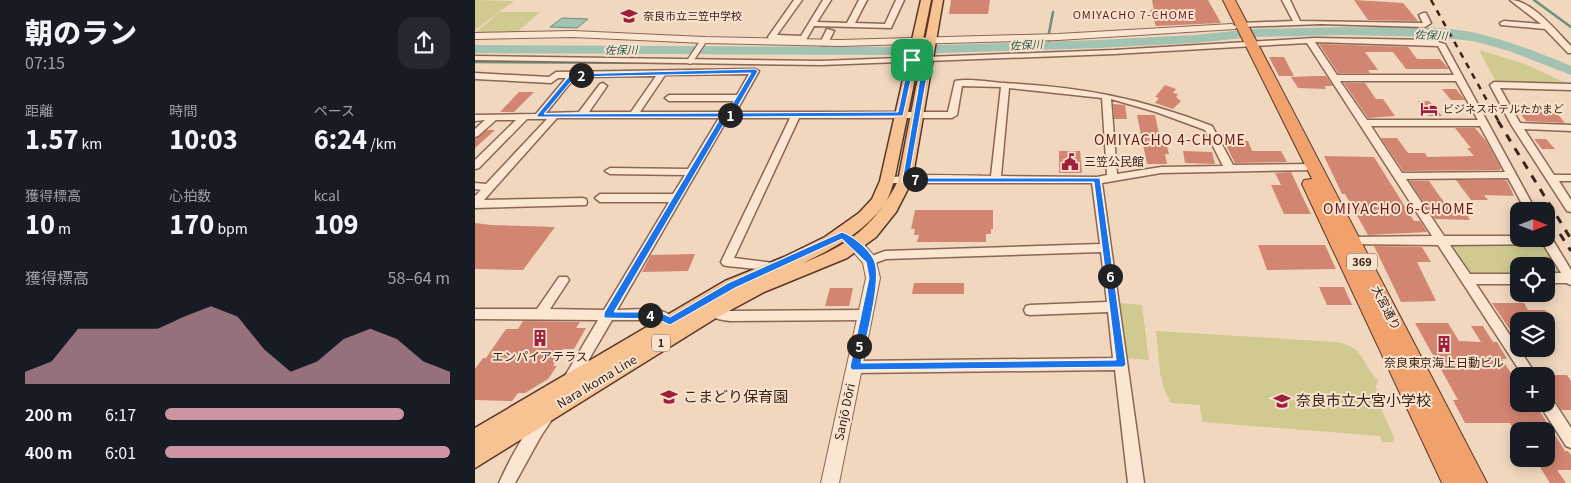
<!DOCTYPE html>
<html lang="ja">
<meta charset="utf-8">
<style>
:root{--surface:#171b24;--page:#242831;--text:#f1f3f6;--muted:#9ea1a6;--accent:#cc94a2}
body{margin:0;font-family:Georgia,"Noto Sans JP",serif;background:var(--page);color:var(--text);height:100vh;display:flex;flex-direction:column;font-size:19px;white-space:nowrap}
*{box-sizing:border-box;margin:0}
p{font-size:16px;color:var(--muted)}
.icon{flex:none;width:28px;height:28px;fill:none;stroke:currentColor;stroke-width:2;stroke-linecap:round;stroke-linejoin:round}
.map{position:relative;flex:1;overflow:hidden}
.drawer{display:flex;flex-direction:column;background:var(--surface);width:475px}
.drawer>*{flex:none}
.needle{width:32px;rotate:90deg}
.controls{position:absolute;left:1035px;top:202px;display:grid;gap:10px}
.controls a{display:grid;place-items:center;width:45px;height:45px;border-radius:10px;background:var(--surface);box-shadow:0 2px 12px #0003;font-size:25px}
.pin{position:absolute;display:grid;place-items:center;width:42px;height:42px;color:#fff;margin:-21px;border-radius:10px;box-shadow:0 2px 8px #0006}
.km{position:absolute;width:25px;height:25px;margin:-12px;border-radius:50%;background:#222;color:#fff;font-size:14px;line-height:25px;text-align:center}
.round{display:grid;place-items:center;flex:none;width:52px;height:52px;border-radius:15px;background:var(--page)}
.summary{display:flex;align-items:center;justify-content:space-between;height:85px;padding:0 25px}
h1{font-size:28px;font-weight:800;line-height:38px}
.metrics{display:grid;grid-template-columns:repeat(3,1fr);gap:8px;height:85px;padding:5px 25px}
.metrics div{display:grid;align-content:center}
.metrics b{font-size:25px;font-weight:800}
.metrics small{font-size:14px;font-weight:400}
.metrics p{font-size:14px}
.chart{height:140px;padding:10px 25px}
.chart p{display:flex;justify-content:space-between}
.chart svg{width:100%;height:90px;margin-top:5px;fill:var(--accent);opacity:.7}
ul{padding:0 25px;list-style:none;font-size:16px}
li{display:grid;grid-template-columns:80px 60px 1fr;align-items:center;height:38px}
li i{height:12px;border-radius:6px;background:var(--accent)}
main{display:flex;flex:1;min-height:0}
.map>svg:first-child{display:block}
</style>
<main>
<section class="drawer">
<div class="summary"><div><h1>朝のラン</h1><p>07:15</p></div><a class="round"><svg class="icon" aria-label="share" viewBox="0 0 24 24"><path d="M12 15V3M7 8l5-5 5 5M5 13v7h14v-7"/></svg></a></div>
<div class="metrics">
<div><p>距離</p><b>1.57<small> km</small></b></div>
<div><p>時間</p><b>10:03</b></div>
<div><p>ペース</p><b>6:24<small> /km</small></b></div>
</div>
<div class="metrics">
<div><p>獲得標高</p><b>10<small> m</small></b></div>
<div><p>心拍数</p><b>170<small> bpm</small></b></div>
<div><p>kcal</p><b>109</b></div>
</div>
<div class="chart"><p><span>獲得標高</span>58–64 m</p>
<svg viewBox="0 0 160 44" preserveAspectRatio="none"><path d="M0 44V38L10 33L20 17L30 17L40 17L50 17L60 11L70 6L80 11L90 27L100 38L110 33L120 22L130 17L140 22L150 33L160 38V44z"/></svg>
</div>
<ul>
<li><b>200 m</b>6:17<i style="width:84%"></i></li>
<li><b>400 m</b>6:01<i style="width:100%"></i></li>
</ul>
</section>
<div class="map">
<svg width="1096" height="483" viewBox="0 0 1096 483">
<rect width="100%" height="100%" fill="#f1d7be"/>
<path fill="#d0ca91" d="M0,0L39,1L0,30Z
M25,12H65L42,32H1Z
M1004,50L1050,64L1095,85L1025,83L1020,80Z
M1064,245L1072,249L1086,273L1083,276H1071V266H1044V276L1000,277L991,272L976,249L979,246Z
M644,303L667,305L674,360L651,358Z
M681,331L862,342C891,348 886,364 903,380L901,386L904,404L919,437L918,442H907L905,436L727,422L725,405L696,403L689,389L685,373Z"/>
<path fill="#a2c2b2" stroke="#68917e" d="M87,18L113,19L102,28L75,27Z"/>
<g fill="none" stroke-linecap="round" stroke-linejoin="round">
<path stroke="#68917e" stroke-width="2.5" d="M1059,0L1096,27
M574,33L578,12
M574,38V45
M0,62L199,63"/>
<path fill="#a2c2b2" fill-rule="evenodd" d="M870,27C913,28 959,24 1001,33C1034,41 1065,53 1096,66V75L1034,51L998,41L958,37L870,35L778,37L720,43L623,48L407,55L0,53V45L407,47L623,40L720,35L778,29Z"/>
</g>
<path fill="#d28570" d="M476,0H515L513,14H474Z
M677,0H733L746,23L681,26L675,10H679Z
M879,0L928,3L943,21L893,20Z
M844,44L933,47L942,59H965L974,69H931L918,52H890L903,70H893L895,73H863Z
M794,57H809L819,76H804Z
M843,76H851L858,86H850L851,89L823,88L816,77Z
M869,83H890L901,99H908L920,116L893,118Z
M690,85L701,89L698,93L703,94L701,97L706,101L698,109L680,103L684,98L680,97Z
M967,89H981L990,100H976Z
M44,92H59L39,112H25Z
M943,101H954L967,116H954Z
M638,104L650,105L652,119H639Z
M1038,105L1067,106L1071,111H1080L1090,123L1051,121Z
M662,115H680L685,138H690L694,154H690L692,164H672Z
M980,128H1000L1011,141L1026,168L1025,170L928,171L906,138H922L933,153H950L952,157L999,156L992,148H996Z
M12,130H20L0,148V139Z
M745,134L765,137L768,141H773L777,151H806L812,162L760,163Z
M1059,139H1071L1080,149H1067Z
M584,151H605L607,173H584Z
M708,151L737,152L740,164L710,163Z
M849,156L899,157L939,221H945L952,232L893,235L870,194H867Z
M816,172L830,202L836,214H809L796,185H806L800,173Z
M981,180H1028L1032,181L1039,196L1009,195L1013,200H996Z
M934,181H954L971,205H986L995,220L960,219Z
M440,210H518V229H516V234H511V242H442L444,235H439L440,229H436Z
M0,223L16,225L80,227L48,270L0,269Z
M783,245H850L861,269L792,270Z
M899,246L947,247L956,262H942L961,301L926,302Z
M220,254L213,271L167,272L176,255Z
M439,283H489V294H437Z
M844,287H869L877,305H852Z
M355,288H378L374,306H350Z
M1017,303H1049L1053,310H1070L1078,321H1044V343Z
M48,321L105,322L101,328H111L99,349H88L78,366H82L73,379L50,393H43L37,401L0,400V369L8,358H11L31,329H43Z
M940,323H973L984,341L1006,342L996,326H1008L1018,342H1022L1032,359H1027L1044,386V404H1060L1090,451H1093L1096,455V470H1082L1091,483H1075L1060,459H1071V431H1044V438L1035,423H990L978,400H983Z
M1071,375H1092L1096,381V410H1086L1078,396L1075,395L1071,390Z"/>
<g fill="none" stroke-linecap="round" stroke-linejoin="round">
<g stroke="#8b6655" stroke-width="8">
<path id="pedestrian" d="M215,61L229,40"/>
</g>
<g stroke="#8b6655" stroke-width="3">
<path id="minor" d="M319,0H327L302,35L326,36L348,0H356L342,22L372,23L384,0H392L380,23L410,24L421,0H429L416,28L339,26L331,40L294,39L293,37Z
M807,0H815L825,21L948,23L944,15L948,13H951L956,23L950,27L846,24L766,27L762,25L766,23L818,21Z
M1035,0C1057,0 1082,32 1096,46V53H1093L1070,29L1026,25L1025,23L1029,21L1066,24Z
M352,29L359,31L352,45H346L345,43Z
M839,38L956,40L970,44L1061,211H1051L1033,178L931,179L969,236H1044V239H1071V235L1076,237L1096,270V285L1091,283H1071V273H1086L1068,244L975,245L995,274H1044V284H1001L1062,376H1048L963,245L873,244L871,241L877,237L957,236L832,43L639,54L346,65L0,60V56L346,61L639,50ZM840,42L963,46L979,75H862ZM865,81H981L1003,120H892ZM896,126H1005L1030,172L927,173Z
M280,69L284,71L261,112H473L480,81C495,78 514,82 529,83C607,87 665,98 737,126L758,165L839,164L844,167L839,170L686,173L627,183L669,483H653L640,370L380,373L375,371L373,367L375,363L380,361L638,358L633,312L555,315L551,314L549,310L551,306L555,305L632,302L626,252L411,259L395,265L391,264L389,261L391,258L410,251L625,244L617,183H408L407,181C415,172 499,176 516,176L526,87L487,86L482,115L477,118H324L259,258L306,264L308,267L306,270L302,271L252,266L248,265L246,262L315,118H253L142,310C160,310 192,304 201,322L199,326L195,327L182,320H137L99,385L94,387L89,385L87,381L123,320L0,319V309H62L84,277H92L94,280L75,309L129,310L194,202H125L120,198L125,194H198L210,175L135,174L130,171L135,168L213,169L244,118H82L9,200L107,198L111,199L112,202L111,205L0,208V196L6,190L0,189V183L11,184L72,119H52L4,168L0,169V160L41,120H21L3,136L0,137V129L10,120L0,121V115L61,114L91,78H83L76,83L0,79V73L74,77L81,72ZM274,74L262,95H194L190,98L194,101H259L252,112H165L190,75ZM181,76L156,112H114L132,86L128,83L125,84L104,112L71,113L100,77ZM534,88L627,98L632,175L622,177L526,176ZM636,99L681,112L730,130L748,166L686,167L642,174Z
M1019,82L1096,84V90L1025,88L1045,123L1096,125V131L1049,129L1079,175H1096V181H1084L1096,200V212L1092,211L1037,126L1015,85Z
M239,306L255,311L391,310L395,311L397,315L395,319L391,320L255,321C247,320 237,319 233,311L235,307Z
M1071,396L1076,397L1096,428V448L1091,446L1066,407L1065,404H1071Z
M71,411L76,413L78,418L66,436L40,483H24C31,467 56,417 71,411Z"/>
</g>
<g stroke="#8b6655" stroke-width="2">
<path id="tertiary" d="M757,24L762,27L760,29L583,40L365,46L229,43L98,37L0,39V33L98,31L229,37L365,40L583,34Z
M367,230L386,241L400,257L405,278L364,483H346L391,278L388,263L376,249L360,235L362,232Z"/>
</g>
<g stroke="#58362a" stroke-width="3">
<path id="primary" d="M446,0H456L419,181C416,189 414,199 408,206C388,233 357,249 328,263C374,245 400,226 423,181L458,0H468L437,181L421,212L401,237L372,258L289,292L241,318L0,468V428L250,281L309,257L350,237L384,213L397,199L405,181Z"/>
</g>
<g stroke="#58362a" stroke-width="2">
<path id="trunk" d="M748,0H760L1012,483H967L827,184L829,180L837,179Z"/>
</g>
<use href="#pedestrian" stroke="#fbe6d1" stroke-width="5.5"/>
<use href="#minor" fill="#fbe6d1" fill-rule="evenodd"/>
<use href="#tertiary" fill="#fbe6d1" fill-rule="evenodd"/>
<use href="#primary" fill="#f8c392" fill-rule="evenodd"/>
<use href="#trunk" fill="#f0a16c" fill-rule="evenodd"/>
<path stroke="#39231b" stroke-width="2.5" stroke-dasharray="6 6" stroke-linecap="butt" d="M956,0L1024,122"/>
<path stroke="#39231b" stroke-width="3" stroke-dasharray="8 8" stroke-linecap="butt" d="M1023,121L1096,239
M1085,234L1096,251"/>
</g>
<path fill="#1a73e8" stroke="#fff" fill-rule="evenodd" d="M437,58L455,59L434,178H625L651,364L649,367L377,370L375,367L394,278L391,262L367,239L260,288L195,325L182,319L129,318V313L246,117H62V115L96,74L280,69L283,71L259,113L423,112L434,60ZM440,61H448L427,182H619L641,360L386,363C390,341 408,278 399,260C394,249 378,236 367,232L253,283L195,317L184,312H139L253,117L428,116ZM276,73L252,113L69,114L100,77Z"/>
<defs>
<g id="school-bare" transform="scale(1.35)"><path d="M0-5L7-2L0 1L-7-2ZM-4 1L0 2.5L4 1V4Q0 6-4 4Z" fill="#9e203c" stroke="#f8e3ce" stroke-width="2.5" paint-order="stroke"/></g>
<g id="hotel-bare" transform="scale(1.35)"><path d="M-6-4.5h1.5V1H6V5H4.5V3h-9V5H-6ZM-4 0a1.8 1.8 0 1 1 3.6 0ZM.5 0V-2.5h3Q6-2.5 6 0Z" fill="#9e203c" stroke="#f8e3ce" stroke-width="2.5" paint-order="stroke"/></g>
<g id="civic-bare" transform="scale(1.35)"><path d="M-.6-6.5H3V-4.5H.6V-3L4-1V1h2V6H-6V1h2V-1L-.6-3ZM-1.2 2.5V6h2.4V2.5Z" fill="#9e203c" stroke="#f8e3ce" stroke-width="2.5" paint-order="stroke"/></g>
<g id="building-bare" transform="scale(1.35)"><path d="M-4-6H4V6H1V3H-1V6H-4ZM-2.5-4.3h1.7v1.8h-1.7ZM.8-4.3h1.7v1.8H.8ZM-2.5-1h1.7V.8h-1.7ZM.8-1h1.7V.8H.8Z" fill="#9e203c" stroke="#f8e3ce" stroke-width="2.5" paint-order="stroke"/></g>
</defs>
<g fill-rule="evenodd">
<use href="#school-bare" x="154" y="16"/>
<use href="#hotel-bare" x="954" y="109"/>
<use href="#civic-bare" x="595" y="162"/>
<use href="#building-bare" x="65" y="338"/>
<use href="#building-bare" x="969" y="344"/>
<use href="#school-bare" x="194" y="397"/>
<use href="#school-bare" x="807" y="401"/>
</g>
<g text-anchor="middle" stroke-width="4" stroke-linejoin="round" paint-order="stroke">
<g font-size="11" letter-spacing="1" fill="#691717" stroke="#f8e3ce">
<text x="659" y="19">OMIYACHO 7-CHOME</text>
</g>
<g font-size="11" fill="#39231b" stroke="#f8e3ce" text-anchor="start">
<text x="168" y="20">奈良市立三笠中学校</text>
<text x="968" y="113">ビジネスホテルたかまど</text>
</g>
<g font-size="11" font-style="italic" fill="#295a4d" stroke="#f8e3ce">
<text transform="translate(956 35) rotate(3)" y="4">佐保川</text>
<text transform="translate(551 45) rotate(-3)" y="4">佐保川</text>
<text x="146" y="54">佐保川</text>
</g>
<g fill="#f8e3ce" stroke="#725d51" stroke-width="1">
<rect x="872" y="253.5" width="30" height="17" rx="4"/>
<rect x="177" y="334.5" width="18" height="17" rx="4"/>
</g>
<g font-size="11" font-weight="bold" fill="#39231b">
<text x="887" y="266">369</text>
<text x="186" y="347">1</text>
</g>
<g font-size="12" fill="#39231b" stroke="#f8e3ce">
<text x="609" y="166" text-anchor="start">三笠公民館</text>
<text x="65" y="361">エンパイアテラス</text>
<text x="969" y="367">奈良東京海上日動ビル</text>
</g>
<g font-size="12" fill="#39231b" stroke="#f8e3ce">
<text transform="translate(911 308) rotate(63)" y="4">大宮通り</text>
<text transform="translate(122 382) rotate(-31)" y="4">Nara Ikoma Line</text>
<text transform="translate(370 412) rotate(-78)" y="4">Sanjō Dōri</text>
</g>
<g font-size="14" letter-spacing="1" fill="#691717" stroke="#f8e3ce">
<text x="695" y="145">OMIYACHO 4-CHOME</text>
<text x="924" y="214">OMIYACHO 6-CHOME</text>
</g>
<g font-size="15" fill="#39231b" stroke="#f8e3ce" text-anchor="start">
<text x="208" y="402">こまどり保育園</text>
<text x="821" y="406">奈良市立大宮小学校</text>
</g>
</g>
</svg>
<div class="controls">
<a><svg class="needle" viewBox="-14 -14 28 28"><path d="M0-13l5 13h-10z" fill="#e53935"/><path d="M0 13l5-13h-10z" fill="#9ea1a6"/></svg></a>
<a><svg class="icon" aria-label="locate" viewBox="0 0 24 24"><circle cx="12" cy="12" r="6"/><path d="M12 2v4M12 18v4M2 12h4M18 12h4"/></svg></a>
<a><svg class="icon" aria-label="layers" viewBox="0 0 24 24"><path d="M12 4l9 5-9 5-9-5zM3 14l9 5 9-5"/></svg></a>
<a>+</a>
<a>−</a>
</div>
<div class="pin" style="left:437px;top:60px;background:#1e9e55"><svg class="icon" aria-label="arrive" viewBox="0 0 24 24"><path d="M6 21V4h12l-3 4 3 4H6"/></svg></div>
<b class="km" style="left:255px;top:115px">1</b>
<b class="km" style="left:106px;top:75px">2</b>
<b class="km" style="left:175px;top:315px">4</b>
<b class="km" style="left:384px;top:346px">5</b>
<b class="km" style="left:635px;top:276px">6</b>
<b class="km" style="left:440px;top:179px">7</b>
</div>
</main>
